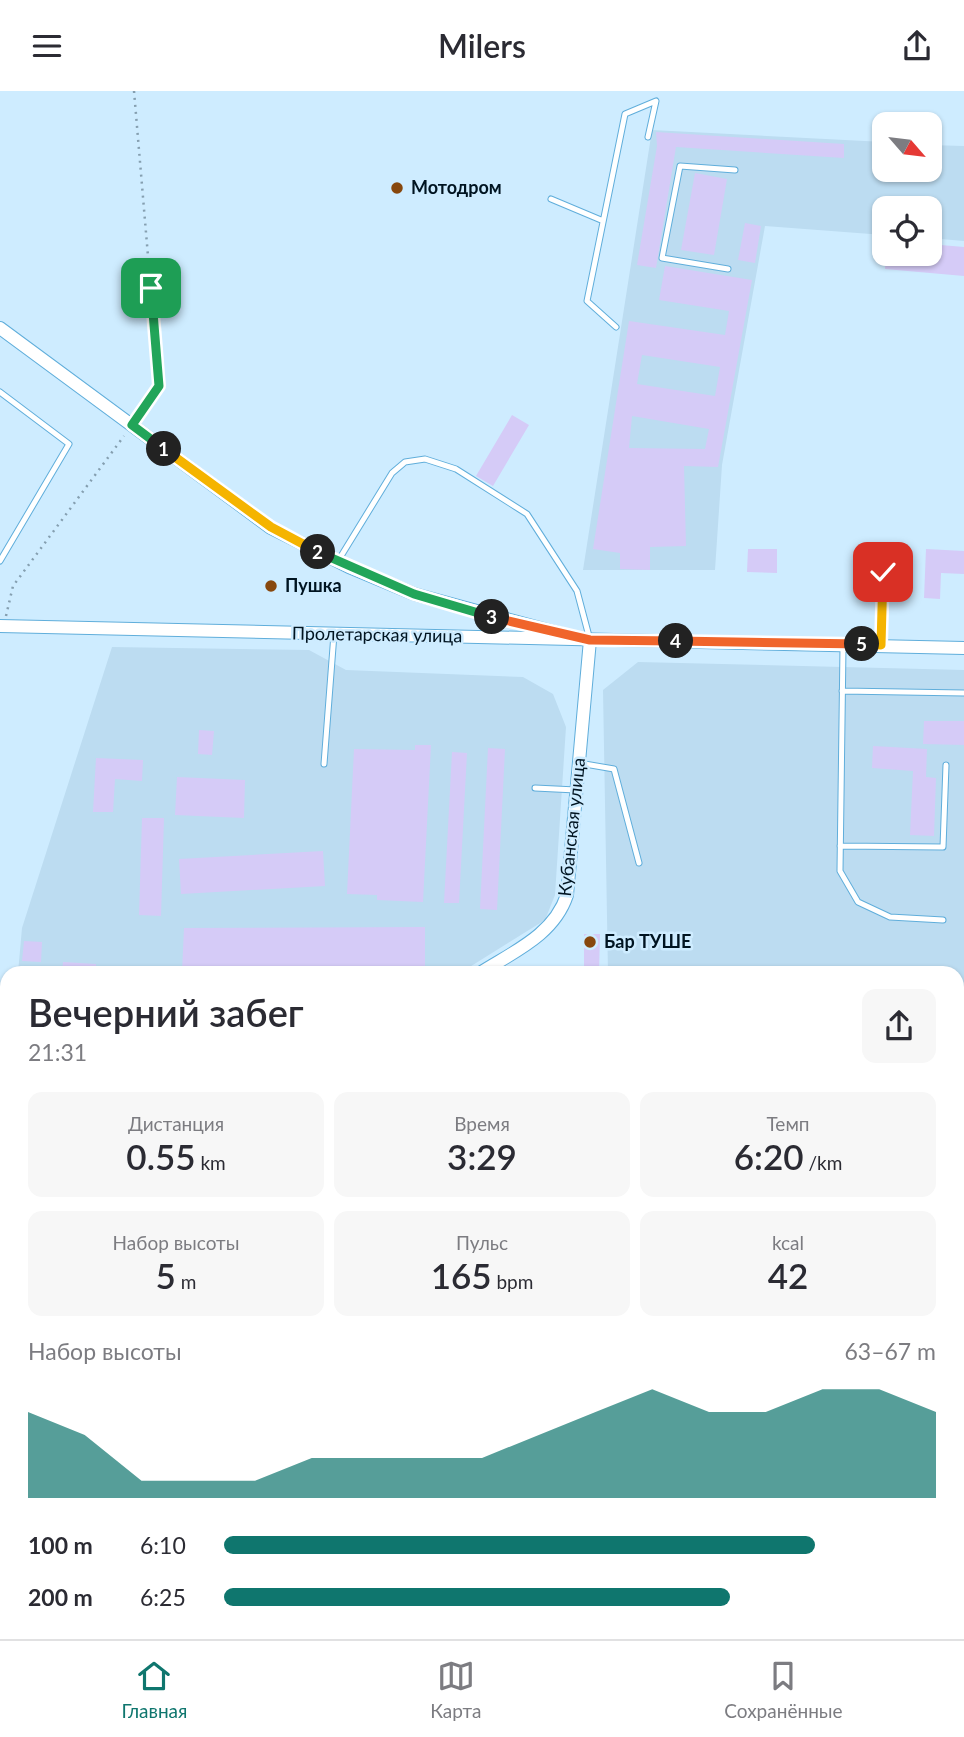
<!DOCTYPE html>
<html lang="ru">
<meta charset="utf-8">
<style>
:root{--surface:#fff;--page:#f7f7f7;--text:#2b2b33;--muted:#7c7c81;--line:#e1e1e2;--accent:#0f766e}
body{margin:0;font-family:Lato,sans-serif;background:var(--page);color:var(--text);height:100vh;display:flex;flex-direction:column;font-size:26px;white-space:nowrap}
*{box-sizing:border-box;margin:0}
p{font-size:23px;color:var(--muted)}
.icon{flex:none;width:38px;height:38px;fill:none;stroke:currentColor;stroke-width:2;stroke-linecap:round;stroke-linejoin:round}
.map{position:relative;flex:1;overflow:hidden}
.sheet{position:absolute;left:0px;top:875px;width:964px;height:674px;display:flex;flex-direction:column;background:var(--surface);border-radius:21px 21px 0 0;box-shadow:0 2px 5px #0004}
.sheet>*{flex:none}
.needle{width:46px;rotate:118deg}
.buttons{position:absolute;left:872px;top:21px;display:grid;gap:14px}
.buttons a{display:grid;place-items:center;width:70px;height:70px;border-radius:14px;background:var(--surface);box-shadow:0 2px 5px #0004;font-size:35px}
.pin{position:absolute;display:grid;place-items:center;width:60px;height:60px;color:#fff;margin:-30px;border-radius:14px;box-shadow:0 4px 10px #0006}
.km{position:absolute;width:35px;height:35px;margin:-18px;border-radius:50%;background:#222;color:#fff;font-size:19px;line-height:35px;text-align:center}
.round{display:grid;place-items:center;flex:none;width:74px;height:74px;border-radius:14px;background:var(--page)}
.summary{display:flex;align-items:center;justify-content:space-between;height:119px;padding:0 28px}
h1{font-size:38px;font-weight:600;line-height:52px}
.figures{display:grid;grid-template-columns:repeat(3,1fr);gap:10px;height:119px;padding:7px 28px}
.figures div{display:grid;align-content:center;border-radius:14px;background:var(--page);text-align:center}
.figures b{font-size:35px;font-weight:600}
.figures small{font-size:19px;font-weight:400}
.figures p{font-size:19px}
.chart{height:196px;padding:14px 28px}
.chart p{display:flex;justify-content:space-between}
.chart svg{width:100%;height:126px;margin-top:7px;fill:var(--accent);opacity:.7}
ul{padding:0 28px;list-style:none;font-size:23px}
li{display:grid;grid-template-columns:112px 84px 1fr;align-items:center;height:52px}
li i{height:18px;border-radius:9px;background:var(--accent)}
header{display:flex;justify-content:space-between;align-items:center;height:91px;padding:0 28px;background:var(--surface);font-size:32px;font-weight:600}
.tab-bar{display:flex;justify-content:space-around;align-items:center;height:98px;border-top:2px solid var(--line);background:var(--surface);font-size:19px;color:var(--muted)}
.tab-bar a{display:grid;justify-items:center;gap:4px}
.tab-bar .selected{color:var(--accent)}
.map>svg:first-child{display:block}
</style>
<header><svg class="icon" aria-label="menu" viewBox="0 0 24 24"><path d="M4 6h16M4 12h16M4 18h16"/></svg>Milers<svg class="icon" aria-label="share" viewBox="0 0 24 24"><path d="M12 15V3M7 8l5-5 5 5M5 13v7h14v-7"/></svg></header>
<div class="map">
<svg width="964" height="1548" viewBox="0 0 964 1548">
<rect width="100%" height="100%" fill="#ceecff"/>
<path fill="#bcdcf1" d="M652,39L884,51V79H929V54L964,55V150L929,147V117H884V144L765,135L722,374L715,479H583Z
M112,556L309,559L346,579L523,586L553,603L566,636L555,804L545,829L460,882H18L22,837Z
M638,571L964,579V1054H957V882H608L603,599Z"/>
<path fill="#fb9cc0" stroke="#b07390" stroke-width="2" d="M0,1148L7,1154V1221L0,1211Z"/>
<path fill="#d5cbf7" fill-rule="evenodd" d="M656,41L844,53V67L676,56L656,177L637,174L657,55Z
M695,82L727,88L714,164L681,159Z
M745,132L761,135L755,172L738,169Z
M929,153L964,156V185L885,178L886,163H929Z
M665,175L752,189L718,376L684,375L686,455L650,456V479L620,478V462L593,458L629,230L725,244L729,220L659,209ZM642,264L720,276L715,305L637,293ZM632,325L709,338L705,358L629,357Z
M512,324L529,334L493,395L476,385Z
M748,458H777V482L747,481Z
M926,458L964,460V483L941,482L940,508L924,507Z
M924,630H964V654L923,653Z
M199,639L214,640L212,664L198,663Z
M415,654H431L423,811L377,809V804L347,803L354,658L415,659Z
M873,655L927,658L926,686L936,687L934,745L910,744L913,680L872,677Z
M488,657L505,658L497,819L480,818Z
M452,661L467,662L459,812H444Z
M96,667L143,669L142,690L115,688L113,721H93Z
M177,686L245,689L244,727L175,724Z
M142,727H164L161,825L139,824Z
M323,760L325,795L181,803L179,768Z
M425,836V879L182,881L184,837Z
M584,843H600L599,882H584Z
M24,850L42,851L41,871L22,870Z
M63,871L96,873V882H62Z"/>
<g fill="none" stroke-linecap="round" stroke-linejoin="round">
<g stroke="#60aedb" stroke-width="7">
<path id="service" d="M551,108L601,129
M728,178L662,167L680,75L735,79
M616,236L587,210L625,23L656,10L648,46
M0,301L69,353L0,470
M338,470L392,382L405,371L425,368L456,378L527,423L577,500L590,549
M881,554L883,481
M843,556L840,780L858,811L890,826L943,829
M842,600L964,602
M579,672L614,678L639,772
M324,673L334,543
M535,697L576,699
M840,755L943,756L946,674"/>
</g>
<g stroke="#60aedb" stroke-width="12">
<path id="minor" d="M957,1081H964
M0,1296L7,1297
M957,1319H964
M882,1542V1548
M150,1548L151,1542"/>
</g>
<g stroke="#60aedb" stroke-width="14">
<path id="tertiary" d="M0,237L271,437L349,476L414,503L562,543
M0,535L964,557
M480,882C513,861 554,844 567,804L590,549
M372,1542V1548"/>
</g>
<path stroke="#859fb0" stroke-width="2.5" stroke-dasharray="2 5" stroke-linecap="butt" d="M134,0L159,295L138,325
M6,525L13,495L124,345"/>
<use href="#service" stroke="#fff" stroke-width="5"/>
<use href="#minor" stroke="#fff" stroke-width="10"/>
<use href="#tertiary" stroke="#fff" stroke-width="12"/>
</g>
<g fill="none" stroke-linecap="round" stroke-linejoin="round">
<g stroke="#fff" stroke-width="14">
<path id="split-1" d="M151,197L159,295L132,334L164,358"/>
</g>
<g stroke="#fff" stroke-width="14">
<path id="split-2" d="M164,358L271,436L318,461"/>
</g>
<g stroke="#fff" stroke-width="14">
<path id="split-3" d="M318,461L414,503L492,526"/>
</g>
<g stroke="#fff" stroke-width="14">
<path id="split-4" d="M492,526L590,549L676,550"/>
</g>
<g stroke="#fff" stroke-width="14">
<path id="split-5" d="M676,550L862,553"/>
</g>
<g stroke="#fff" stroke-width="14">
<path id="split-6" d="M862,553L881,554L883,481"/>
</g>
<use href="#split-1" stroke="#22a559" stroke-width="9"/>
<use href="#split-2" stroke="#f5b400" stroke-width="9"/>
<use href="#split-3" stroke="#22a559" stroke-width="9"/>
<use href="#split-4" stroke="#f0652b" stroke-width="9"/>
<use href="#split-5" stroke="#f0652b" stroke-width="9"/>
<use href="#split-6" stroke="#f5b400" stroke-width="9"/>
</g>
<g fill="#87470d" stroke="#ceecff" stroke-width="2.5">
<circle cx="397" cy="97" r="7"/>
<circle cx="271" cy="495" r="7"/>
<circle cx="590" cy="851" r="7"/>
</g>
<g text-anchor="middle" stroke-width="5" stroke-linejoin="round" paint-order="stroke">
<g font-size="18" font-weight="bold" fill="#001421" stroke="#ceecff" text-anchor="start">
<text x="411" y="103">Мотодром</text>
<text x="285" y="501">Пушка</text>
<text x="604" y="857">Бар ТУШЕ</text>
</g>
<g font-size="18" fill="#001421" stroke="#ceecff">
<text transform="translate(377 544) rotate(1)" y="6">Пролетарская улица</text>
<text transform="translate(572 736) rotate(-84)" y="6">Кубанская улица</text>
</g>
</g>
</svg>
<div class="buttons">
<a><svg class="needle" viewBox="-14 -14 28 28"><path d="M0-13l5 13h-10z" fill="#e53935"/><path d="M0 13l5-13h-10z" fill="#7c7c81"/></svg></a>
<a><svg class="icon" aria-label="locate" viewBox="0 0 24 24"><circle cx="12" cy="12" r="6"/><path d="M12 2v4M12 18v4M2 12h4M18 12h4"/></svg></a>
</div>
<div class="pin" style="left:151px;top:197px;background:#1e9e55"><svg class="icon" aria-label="arrive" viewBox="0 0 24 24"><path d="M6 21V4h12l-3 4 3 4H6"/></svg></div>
<div class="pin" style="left:883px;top:481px;background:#d93025"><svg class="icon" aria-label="check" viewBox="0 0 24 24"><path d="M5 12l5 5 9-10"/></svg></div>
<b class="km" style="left:164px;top:358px">1</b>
<b class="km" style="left:318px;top:461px">2</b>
<b class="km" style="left:492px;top:526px">3</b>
<b class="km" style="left:676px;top:550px">4</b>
<b class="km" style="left:862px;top:553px">5</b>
<section class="sheet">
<div class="summary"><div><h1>Вечерний забег</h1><p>21:31</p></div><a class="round"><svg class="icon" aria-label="share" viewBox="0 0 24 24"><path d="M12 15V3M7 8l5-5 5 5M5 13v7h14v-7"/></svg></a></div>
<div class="figures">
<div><p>Дистанция</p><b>0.55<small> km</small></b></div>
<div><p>Время</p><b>3:29</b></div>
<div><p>Темп</p><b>6:20<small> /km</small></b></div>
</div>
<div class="figures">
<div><p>Набор высоты</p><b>5<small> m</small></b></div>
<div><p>Пульс</p><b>165<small> bpm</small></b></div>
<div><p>kcal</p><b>42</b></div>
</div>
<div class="chart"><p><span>Набор высоты</span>63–67 m</p>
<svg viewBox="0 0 160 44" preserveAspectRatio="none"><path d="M0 44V14L10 22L20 38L30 38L40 38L50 30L60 30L70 30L80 30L90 22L100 14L110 6L120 14L130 14L140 6L150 6L160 14V44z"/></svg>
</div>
<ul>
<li><b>100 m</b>6:10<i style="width:83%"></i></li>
<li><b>200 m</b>6:25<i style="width:71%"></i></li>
</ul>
</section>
</div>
<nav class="tab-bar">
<a class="selected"><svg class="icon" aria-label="home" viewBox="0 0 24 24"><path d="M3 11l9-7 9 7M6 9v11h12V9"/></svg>Главная</a>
<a><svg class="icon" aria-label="map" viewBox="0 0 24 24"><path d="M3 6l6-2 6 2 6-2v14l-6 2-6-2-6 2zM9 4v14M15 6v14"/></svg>Карта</a>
<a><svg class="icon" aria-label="saved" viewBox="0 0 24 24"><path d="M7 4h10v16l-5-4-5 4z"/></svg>Сохранённые</a>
</nav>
